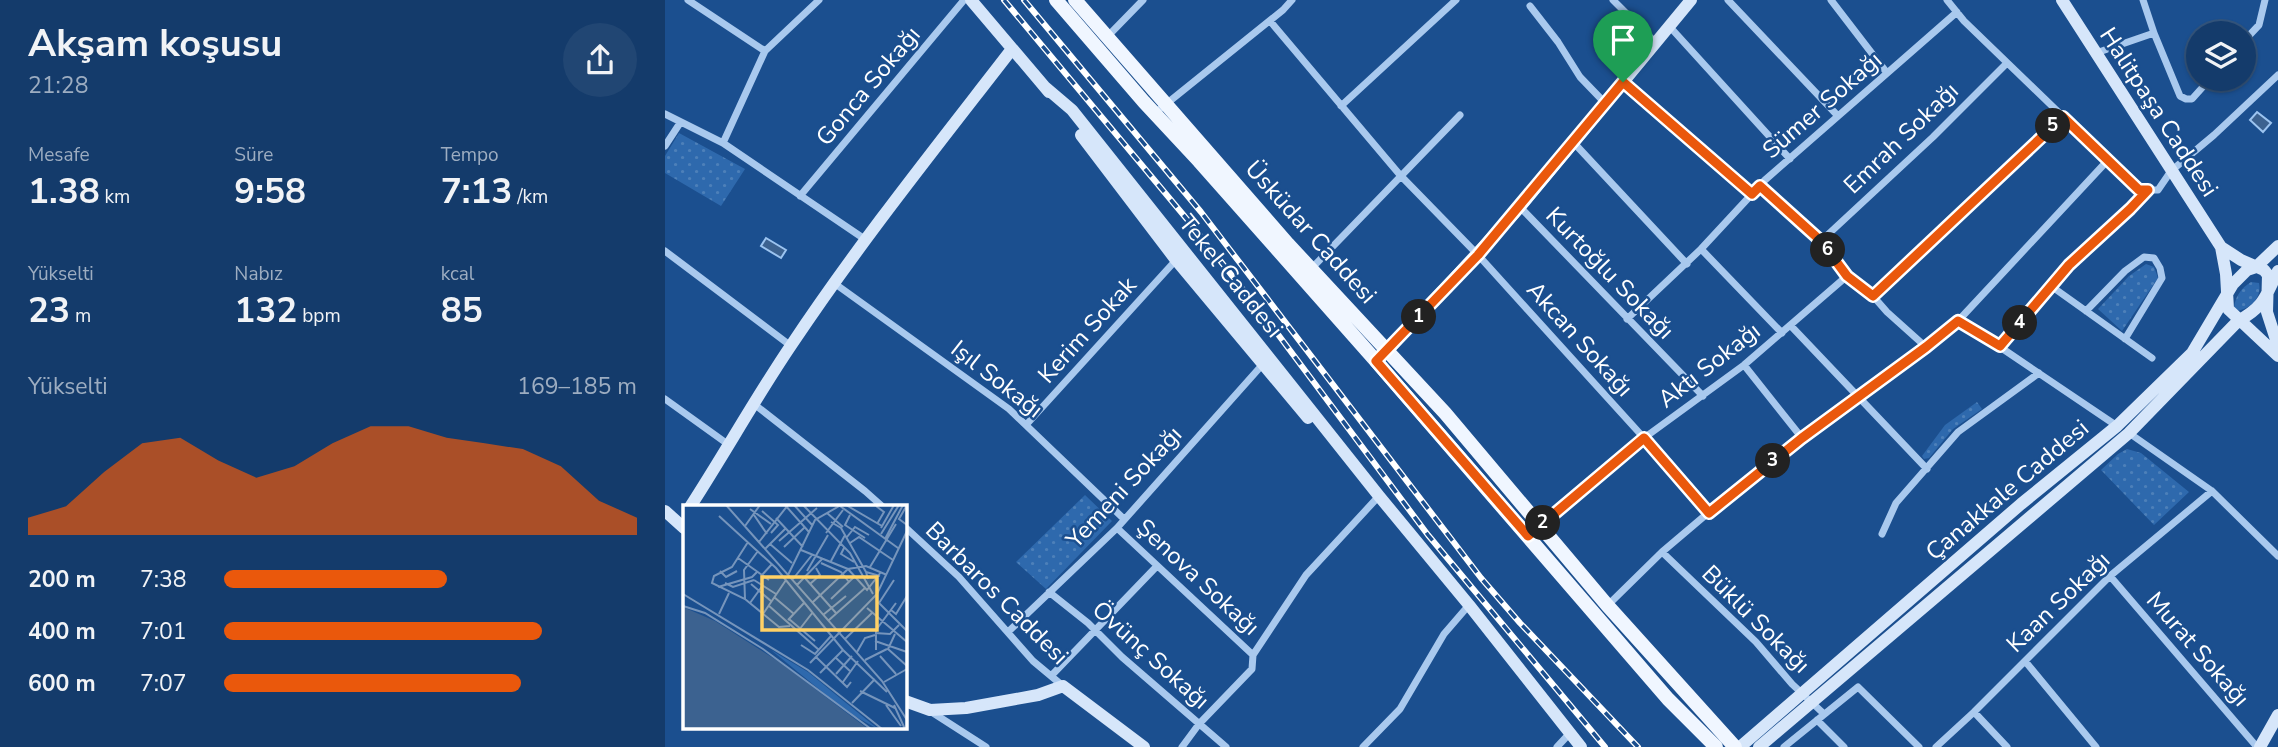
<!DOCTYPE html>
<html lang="tr">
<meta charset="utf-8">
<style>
:root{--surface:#143b6b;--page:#214673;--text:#f1f3f6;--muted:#9dadc1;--line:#33557e;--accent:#ea580c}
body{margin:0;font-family:"Nunito Sans",sans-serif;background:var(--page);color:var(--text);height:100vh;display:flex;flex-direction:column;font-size:26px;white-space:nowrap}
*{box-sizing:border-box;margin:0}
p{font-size:23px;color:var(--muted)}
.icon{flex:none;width:38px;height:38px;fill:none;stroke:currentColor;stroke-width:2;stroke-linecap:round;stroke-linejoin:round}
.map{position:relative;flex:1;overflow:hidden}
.panel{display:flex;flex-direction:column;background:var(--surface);width:665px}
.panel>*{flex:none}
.buttons{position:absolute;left:1521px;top:21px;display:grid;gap:14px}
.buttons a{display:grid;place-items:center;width:70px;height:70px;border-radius:50%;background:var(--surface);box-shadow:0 2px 5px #0004,0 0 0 2px var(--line);font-size:35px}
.pin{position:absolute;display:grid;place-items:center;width:60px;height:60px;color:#fff;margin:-72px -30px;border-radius:50% 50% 50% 0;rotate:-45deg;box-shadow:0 0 7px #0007}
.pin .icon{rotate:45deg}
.km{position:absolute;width:35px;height:35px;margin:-18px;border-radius:50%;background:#222;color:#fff;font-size:19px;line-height:35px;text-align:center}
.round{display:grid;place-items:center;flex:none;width:74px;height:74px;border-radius:37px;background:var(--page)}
.head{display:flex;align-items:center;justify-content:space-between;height:119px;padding:0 28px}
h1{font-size:38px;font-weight:700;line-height:52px}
.stats{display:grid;grid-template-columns:repeat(3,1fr);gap:10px;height:119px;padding:7px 28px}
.stats div{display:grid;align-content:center}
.stats b{font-size:35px;font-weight:700}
.stats small{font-size:19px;font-weight:400}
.stats p{font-size:19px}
.chart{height:196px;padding:14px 28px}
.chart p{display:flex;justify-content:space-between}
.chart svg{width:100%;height:126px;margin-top:7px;fill:var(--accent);opacity:.7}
ul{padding:0 28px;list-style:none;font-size:23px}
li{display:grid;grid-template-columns:112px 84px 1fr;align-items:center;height:52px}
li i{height:18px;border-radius:9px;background:var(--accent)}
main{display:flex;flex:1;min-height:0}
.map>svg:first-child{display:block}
</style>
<main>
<section class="panel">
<div class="head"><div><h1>Akşam koşusu</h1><p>21:28</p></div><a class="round"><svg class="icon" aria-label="share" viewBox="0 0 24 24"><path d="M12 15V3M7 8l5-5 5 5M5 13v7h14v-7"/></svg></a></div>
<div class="stats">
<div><p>Mesafe</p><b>1.38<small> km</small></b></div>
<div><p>Süre</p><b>9:58</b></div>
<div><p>Tempo</p><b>7:13<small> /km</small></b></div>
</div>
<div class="stats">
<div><p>Yükselti</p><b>23<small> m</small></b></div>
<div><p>Nabız</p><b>132<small> bpm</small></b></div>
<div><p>kcal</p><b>85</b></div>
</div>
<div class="chart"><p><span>Yükselti</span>169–185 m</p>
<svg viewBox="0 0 160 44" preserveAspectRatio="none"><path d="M0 44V38L10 34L20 22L30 12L40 10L50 18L60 24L70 20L80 12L90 6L100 6L110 10L120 12L130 14L140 20L150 32L160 38V44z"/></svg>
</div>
<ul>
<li><b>200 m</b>7:38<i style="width:54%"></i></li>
<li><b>400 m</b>7:01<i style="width:77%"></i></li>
<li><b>600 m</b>7:07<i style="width:72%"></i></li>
</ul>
</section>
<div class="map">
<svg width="1613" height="747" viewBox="0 0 1613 747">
<defs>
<pattern id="green-dots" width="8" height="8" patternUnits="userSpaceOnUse" patternTransform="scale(1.75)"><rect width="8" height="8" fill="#2e69ad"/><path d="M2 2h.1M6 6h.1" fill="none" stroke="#4d80b9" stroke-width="1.8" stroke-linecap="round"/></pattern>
</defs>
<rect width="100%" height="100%" fill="#1b4f8f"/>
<path fill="url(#green-dots)" d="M14,133L80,169L56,206L0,173V156Z
M1481,264L1489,267L1493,278L1457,331L1433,309L1464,276Z
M1586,282L1594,283C1597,297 1586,309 1572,311L1569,308C1570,297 1576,288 1586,282Z
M1312,402L1317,409L1288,429L1264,458L1259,459L1257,456L1280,425Z
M1462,449L1476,453L1524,492L1489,525L1436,470L1453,454Z
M420,495L447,521L381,589L351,562Z"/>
<path fill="#3c6290" stroke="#9cc4f0" stroke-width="2" d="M1592,112L1606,123L1598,132L1585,120Z
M101,238L121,250L116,258L96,246Z"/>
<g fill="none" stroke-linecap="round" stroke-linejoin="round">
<path stroke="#a9c9ee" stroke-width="7" d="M23,0L100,51
M948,0L991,43
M1063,0L1173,116
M1166,0L1222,73
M1282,0L1299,21L1474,190H1493L1506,171L1549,135L1613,75
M1478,0L1489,33
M865,6L893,42L915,77L941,104
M605,21L735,175L813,255L979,438L1043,513
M1005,27L1125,159
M442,37L478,0
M1578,42L1594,25L1600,0
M1431,53L1489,33L1515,96L1521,99H1527L1545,79
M958,82L1088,194
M676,106L791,0
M490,113L618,10L627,0
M0,114L58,143L201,240
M58,143L100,51L154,0
M909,143L1022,264
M0,146L15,123
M1095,186L1156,241L1182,276L1208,296L1222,312L1261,347
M135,196L299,0
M855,207L1038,396
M1156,241L1268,137L1342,63
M1036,249L1117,333
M0,251L126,346
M646,269L795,115
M169,283L344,409L459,519
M1386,286L1487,358
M1208,296L1398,117
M1421,311L1460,271L1479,257L1489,258L1495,268L1497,278L1460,339
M962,319L1036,249L1100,180L1292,12
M1293,321L1335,347L1452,426
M1126,326L1262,469
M1335,347L1404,265L1465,209L1483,190
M1079,365L1137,438
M0,399L64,445
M89,404L200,491L218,507
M361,425L511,260
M1464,433L1547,491L1613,556
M240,527L294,577L368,661L398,686
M452,528L588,655
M1217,534L1231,503L1293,432L1374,373
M863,536L979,438L1079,365L1182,276
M997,552L1091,642L1127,684L1158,713
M1445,576L1592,747
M384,592L423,623L457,657L561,747
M943,605L997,552L1043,513L1137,438L1293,321L1443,160
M343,632L452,528L598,364
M1360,661L1431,747
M386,676L492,566
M265,711L321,747
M1309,712L1342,747
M1152,720L1179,747
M517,747L534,724L587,669L588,655L641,575L714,496
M698,747L735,709L779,634L804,605
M892,747L905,733
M1119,747L1193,687L1254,747
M1271,747L1309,712L1445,576L1547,491"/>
<path stroke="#d6e6fa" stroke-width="12" d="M306,0L384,92
M1397,0L1556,247L1561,274L1563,309L1613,356
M380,87L407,110L714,496L804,605L916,747
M416,135L511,260L643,418
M1556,247L1576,260L1599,270L1603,275L1602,312L1613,346
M723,350L855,207L1026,0
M25,507C60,453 91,397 127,344C195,242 272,146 347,49
M0,511L19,528
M240,701L265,710L301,708L373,695L398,686L479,747
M1075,747L1356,504L1452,426L1527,353L1568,284L1582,270L1591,267L1613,246
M1094,747L1464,433L1573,321C1600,306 1600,297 1613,271
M1595,747L1613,715"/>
<path stroke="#f0f6ff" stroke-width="14" d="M391,0L479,102L534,161L711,361L1003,699L1051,747
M410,0L623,244L780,413L942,605L1070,747"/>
<g stroke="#fff" stroke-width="6">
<path id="rail" d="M339,0L531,230L609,329L763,535L940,747
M359,0L536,212L816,578L855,623L973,747"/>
</g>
<use href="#rail" stroke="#1b4f8f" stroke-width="3.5" stroke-dasharray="10" stroke-linecap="butt"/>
</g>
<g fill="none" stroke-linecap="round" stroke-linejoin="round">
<g stroke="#fff" stroke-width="14">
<path id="route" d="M958,82L1087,194L1095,186L1156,241L1182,276L1208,296L1398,117L1474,190H1483L1465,209L1404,265L1335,346L1293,321L1261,347L1137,438L1044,513L979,438L863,536L711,361L813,255Z"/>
</g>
<use href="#route" stroke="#ea580c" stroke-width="9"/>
</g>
<g text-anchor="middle" stroke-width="5" stroke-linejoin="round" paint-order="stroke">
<g font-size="24" fill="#fff" stroke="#1b4f8f">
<text transform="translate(203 86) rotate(-50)" y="8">Gonca Sokağı</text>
<text transform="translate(1157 105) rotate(-41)" y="8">Sümer Sokağı</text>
<text transform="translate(1494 112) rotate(57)" y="8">Halitpaşa Caddesi</text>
<text transform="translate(1236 138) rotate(-44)" y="8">Emrah Sokağı</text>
<text transform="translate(646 232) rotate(48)" y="8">Üsküdar Caddesi</text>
<text transform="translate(945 273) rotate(46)" y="8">Kurtoğlu Sokağı</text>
<text transform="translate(566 276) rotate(51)" y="8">Tekel Caddesi</text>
<text transform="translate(422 330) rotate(-48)" y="8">Kerim Sokak</text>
<text transform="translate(915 339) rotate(48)" y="8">Akcan Sokağı</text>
<text transform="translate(1044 365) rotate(-38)" y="8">Aktı Sokağı</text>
<text transform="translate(332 379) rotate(38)" y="8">Işıl Sokağı</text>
<text transform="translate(459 487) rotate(-47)" y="8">Yemeni Sokağı</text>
<text transform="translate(1342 490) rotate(-40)" y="8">Çanakkale Caddesi</text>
<text transform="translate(533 577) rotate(43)" y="8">Şenova Sokağı</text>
<text transform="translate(332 593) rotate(45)" y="8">Barbaros Caddesi</text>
<text transform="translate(1393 602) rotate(-44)" y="8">Kaan Sokağı</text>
<text transform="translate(1091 619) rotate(45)" y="8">Büklü Sokağı</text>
<text transform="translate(1533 649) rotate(49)" y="8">Murat Sokağı</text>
<text transform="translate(486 655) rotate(42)" y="8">Övünç Sokağı</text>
</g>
</g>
<g transform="translate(18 505)">
<rect width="224" height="224" fill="#1b4f8f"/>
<path d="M88,145L125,167L195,224L164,207Z" fill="#2e69ad"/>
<path d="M0,102L32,116L98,158L185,224H0Z" fill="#3c6290"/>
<path fill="none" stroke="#7695bc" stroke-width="2" d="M43,0L199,176L224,215M102,0L126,27M111,0L130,21M120,0L167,48L190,89M163,0L199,21M224,0L216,14L224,20M157,1L215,43M193,1L201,7L194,19M67,4L88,19M79,6L95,20L88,28M144,8L160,22M71,10L84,29M167,10L162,20L182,33M36,11L93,63L160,145L204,187M93,13L120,42M148,17L158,23L183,67M62,21L77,0M198,23L211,0M143,28L160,5M198,29L216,0M164,32L172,22L186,30M202,34L220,0M96,36L134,3M65,37L49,62L31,71L29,78L62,94L96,122L107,121M76,37L105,0M167,38L176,32L210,55M87,39L109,58M101,42L122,22M161,43L158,49L171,57M82,44L103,23M118,45L165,64M55,53L79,70M148,56L162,30M138,58L158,67L166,77M187,62L213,19M165,64L184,85L198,67M37,66L43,72L54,66M124,66L145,30M105,70L132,15L158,0M122,73L153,108M110,74L129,50M185,74L183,67L197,71M71,75L93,89M86,75L79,70L89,59M42,78L50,82L71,75M68,79L88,96M127,79L137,70L133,63M114,80L140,53M35,82L69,72L74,67M0,89L125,165L199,224M91,92L111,109M62,94L61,65L75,46M148,94L171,72M130,97L165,64L183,61L204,70M195,97L224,126M67,98L80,80M196,98L211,75M85,100L136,145M0,101L22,108L80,144L188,224M184,103L224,137M208,105L213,109L224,91M36,109L46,88M80,109L103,75M140,110L163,91M106,114L132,136M105,115L121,98M146,115L182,83M116,125L130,107M192,128L207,129L216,120M212,129L205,144L224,161M162,134L190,107M192,136L224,147M118,140L132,149L148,131M193,145V125L213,98M174,147L182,133L192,130M197,151L213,169M133,152L164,182L168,177M152,152L168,167M182,155L204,144M127,158L194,89L224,26M137,168L160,145M153,169L169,151M160,177L175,156M201,177L224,164M177,186L212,203M169,198L192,174M203,200L218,221M211,200L222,224"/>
<path fill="#ffd166" fill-opacity="0.15" stroke="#ffd166" stroke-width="3.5" d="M79,72H194V125H79Z"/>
<rect width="224" height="224" fill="none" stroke="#fff" stroke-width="3.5"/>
</g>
</svg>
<div class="buttons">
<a><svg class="icon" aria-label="layers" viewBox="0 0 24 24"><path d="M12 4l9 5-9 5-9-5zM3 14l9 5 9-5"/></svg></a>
</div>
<div class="pin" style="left:958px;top:82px;background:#1e9e55"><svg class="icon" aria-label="arrive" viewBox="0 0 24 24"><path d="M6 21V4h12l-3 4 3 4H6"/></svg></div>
<b class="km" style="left:754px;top:317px">1</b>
<b class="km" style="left:878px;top:523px">2</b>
<b class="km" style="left:1108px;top:461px">3</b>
<b class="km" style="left:1355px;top:323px">4</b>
<b class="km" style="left:1388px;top:126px">5</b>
<b class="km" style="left:1163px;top:250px">6</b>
</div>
</main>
